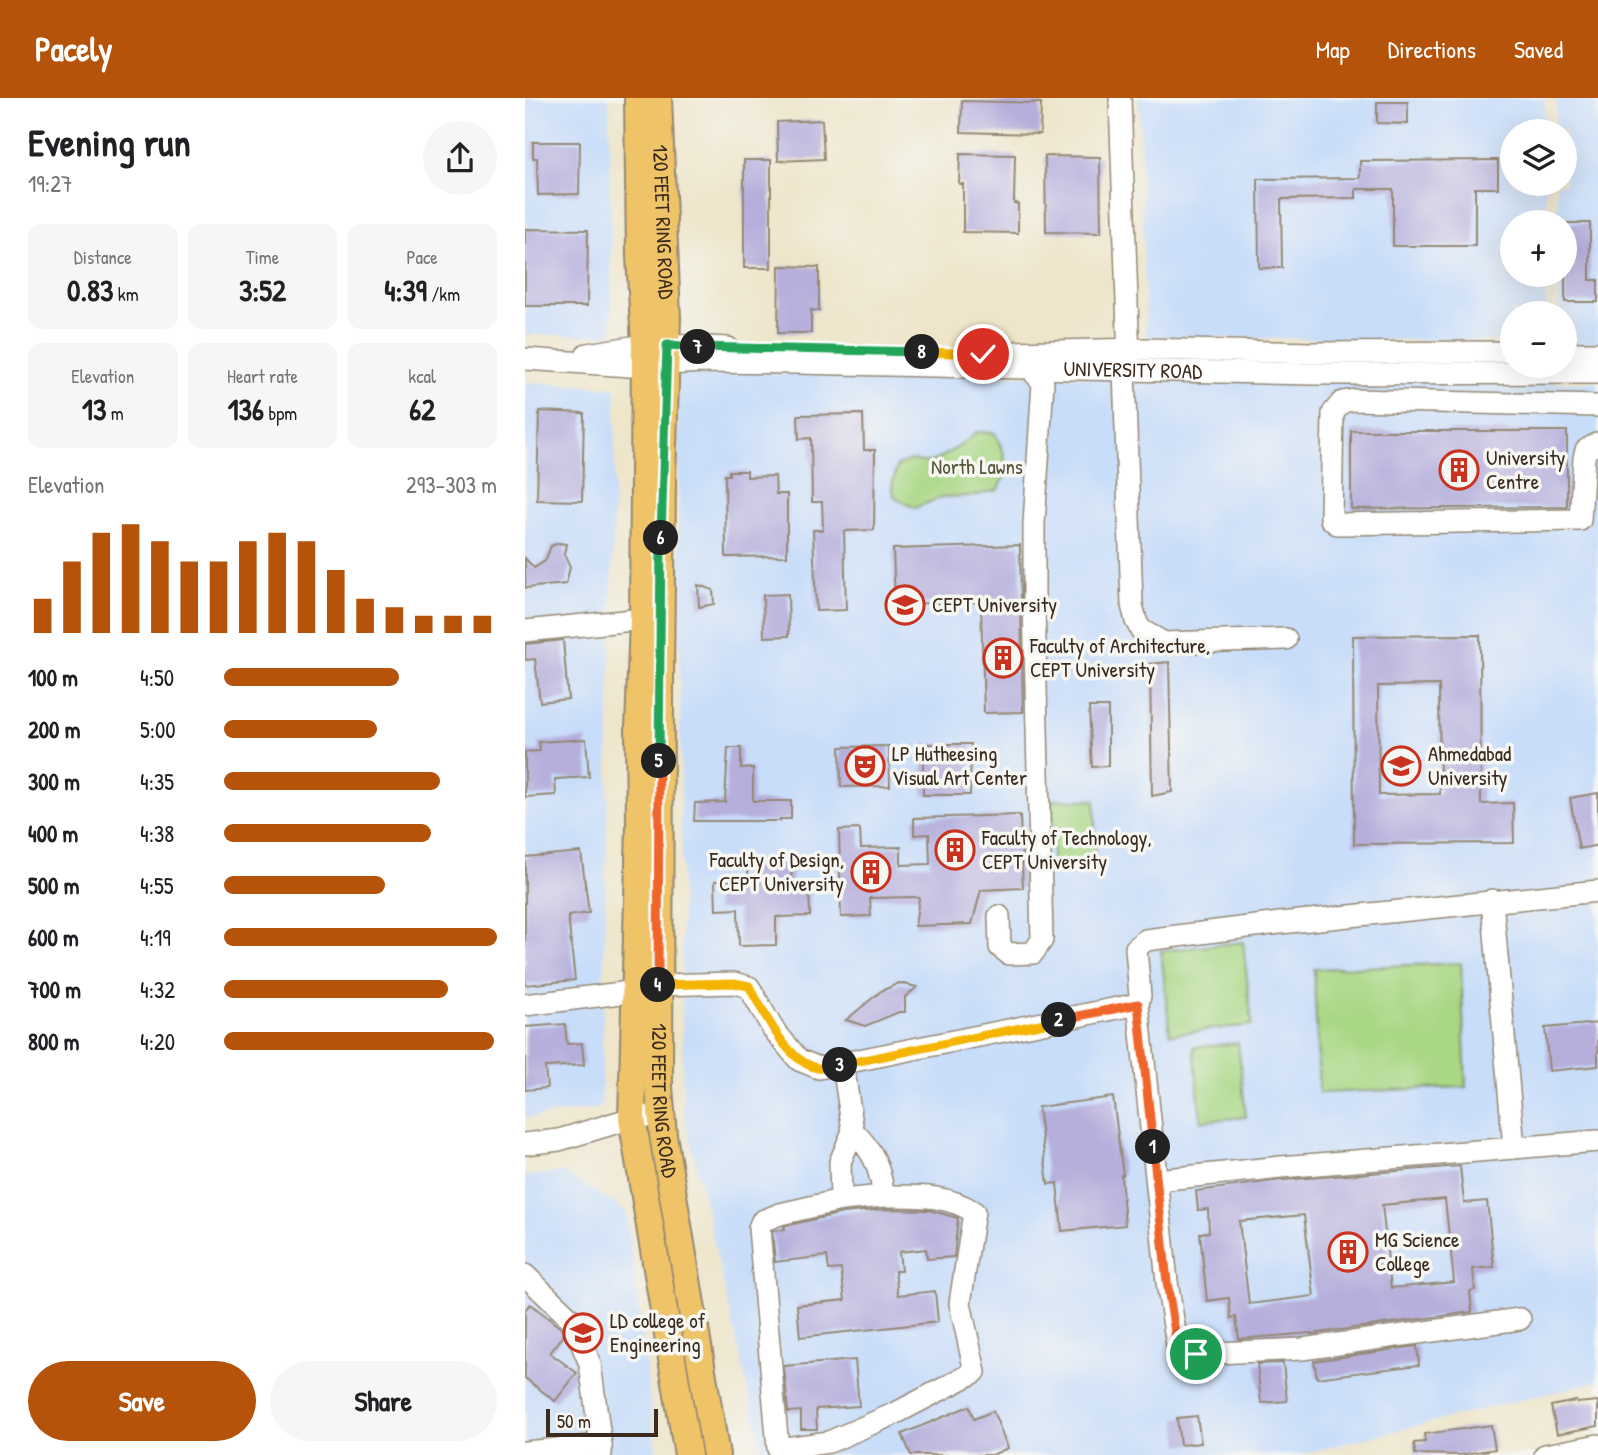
<!DOCTYPE html>
<meta charset="utf-8">
<style>
:root{--surface:#fff;--page:#f6f6f6;--text:#202124;--muted:#757577;--accent:#b45309}
body{margin:0;font-family:"Patrick Hand",sans-serif;background:var(--page);color:var(--text);height:100vh;display:flex;flex-direction:column;font-size:26px;white-space:nowrap}
*{box-sizing:border-box;margin:0}
p{font-size:23px;color:var(--muted)}
.icon{flex:none;width:38px;height:38px;fill:none;stroke:currentColor;stroke-width:2;stroke-linecap:round;stroke-linejoin:round}
.map{position:relative;flex:1;overflow:hidden}
.side{display:flex;flex-direction:column;background:var(--surface);width:525px}
.side>*{flex:none}
.fabs{position:absolute;left:975px;top:21px;display:grid;gap:14px}
.fabs a{display:grid;place-items:center;width:77px;height:77px;border-radius:50%;background:var(--surface);box-shadow:0 7px 28px #0002;font-size:35px}
.scale{position:absolute;left:21px;bottom:18px;width:112px;box-sizing:border-box;padding-left:7px;border:4px solid #3b2a1e;border-top:0;font-size:19px;line-height:24px;white-space:nowrap;color:#3b2a1e;-webkit-text-stroke:5px #f6f6f2;paint-order:stroke}
.pin{position:absolute;display:grid;place-items:center;width:60px;height:60px;color:#fff;margin:-30px;border:4px solid #fff;border-radius:50%;box-shadow:0 2px 7px #0007}
.km{position:absolute;width:35px;height:35px;margin:-18px;border-radius:50%;background:#222;color:#fff;font-size:19px;line-height:35px;text-align:center}
.round{display:grid;place-items:center;flex:none;width:74px;height:74px;border-radius:37px;background:var(--page)}
.summary{display:flex;align-items:center;justify-content:space-between;height:119px;padding:0 28px}
h1{font-size:38px;font-weight:800;line-height:52px}
.metrics{display:grid;grid-template-columns:repeat(3,1fr);gap:10px;height:119px;padding:7px 28px}
.metrics div{display:grid;align-content:center;border-radius:14px;background:var(--page);text-align:center}
.metrics b{font-size:30px;font-weight:800}
.metrics small{font-size:19px;font-weight:400}
.metrics p{font-size:19px}
.chart{height:196px;padding:14px 28px}
.chart p{display:flex;justify-content:space-between}
.chart svg{width:100%;height:126px;margin-top:7px;stroke:var(--accent);stroke-width:6}
.button{display:flex;gap:14px;margin-top:auto;padding:14px 28px}
.button a{flex:1;height:80px;border-radius:42px;background:var(--accent);color:#fff;font-size:28px;font-weight:800;line-height:80px;text-align:center}
.button a+a{background:var(--page);color:var(--text)}
ul{padding:0 28px;list-style:none;font-size:23px}
li{display:grid;grid-template-columns:112px 84px 1fr;align-items:center;height:52px}
li i{height:18px;border-radius:9px;background:var(--accent)}
header{display:flex;align-items:center;gap:42px;box-sizing:border-box;height:98px;padding:0 35px;background:var(--accent);color:#fff}
header strong{font-size:33px}
nav{display:flex;gap:38px;margin-inline-start:auto;font-size:24px}
main{display:flex;flex:1;min-height:0}
.map>svg:first-child{display:block}
</style>
<header>
<strong>Pacely</strong>
<nav><a>Map</a><a>Directions</a><a>Saved</a></nav>
</header>
<main>
<section class="side">
<div class="summary"><div><h1>Evening run</h1><p>19:27</p></div><a class="round"><svg class="icon" aria-label="share" viewBox="0 0 24 24"><path d="M12 15V3M7 8l5-5 5 5M5 13v7h14v-7"/></svg></a></div>
<div class="metrics">
<div><p>Distance</p><b>0.83<small> km</small></b></div>
<div><p>Time</p><b>3:52</b></div>
<div><p>Pace</p><b>4:39<small> /km</small></b></div>
</div>
<div class="metrics">
<div><p>Elevation</p><b>13<small> m</small></b></div>
<div><p>Heart rate</p><b>136<small> bpm</small></b></div>
<div><p>kcal</p><b>62</b></div>
</div>
<div class="chart"><p><span>Elevation</span>293–303 m</p>
<svg viewBox="0 0 160 44" preserveAspectRatio="none"><path d="M5 44V32M15 44V19M25 44V9M35 44V6M45 44V12M55 44V19M65 44V19M75 44V12M85 44V9M95 44V12M105 44V22M115 44V32M125 44V35M135 44V38M145 44V38M155 44V38"/></svg>
</div>
<ul>
<li><b>100 m</b>4:50<i style="width:64%"></i></li>
<li><b>200 m</b>5:00<i style="width:56%"></i></li>
<li><b>300 m</b>4:35<i style="width:79%"></i></li>
<li><b>400 m</b>4:38<i style="width:76%"></i></li>
<li><b>500 m</b>4:55<i style="width:59%"></i></li>
<li><b>600 m</b>4:19<i style="width:100%"></i></li>
<li><b>700 m</b>4:32<i style="width:82%"></i></li>
<li><b>800 m</b>4:20<i style="width:99%"></i></li>
</ul>
<div class="button"><a>Save</a><a>Share</a></div>
</section>
<div class="map">
<svg width="1073" height="1357" viewBox="0 0 1073 1357">
<rect width="100%" height="100%" fill="#f6f6f2"/>
<filter id="ink" filterUnits="userSpaceOnUse"><feTurbulence type="fractalNoise" baseFrequency=".0143" numOctaves="2"/><feDisplacementMap in="SourceGraphic" scale="14" xChannelSelector="R" yChannelSelector="G"/><feConvolveMatrix kernelMatrix="1 2 1 2 8 2 1 2 1" color-interpolation-filters="sRGB"/></filter>
<filter id="wash" filterUnits="userSpaceOnUse"><feTurbulence type="fractalNoise" baseFrequency=".00686" numOctaves="4" result="noise"/><feDisplacementMap in="SourceGraphic" scale="28" xChannelSelector="R" yChannelSelector="G"/><feGaussianBlur stdDeviation="1.57" result="paint"/><feColorMatrix in="noise" values="0 0 0 0 0 0 0 0 0 0 0 0 0 0 0 0 0 1.4 0 .05"/><feComposite in="paint" operator="in"/></filter>
<g filter="url(#wash)">
<rect width="100%" height="100%" fill="#eee5ca"/>
<path fill="#c8ddf9" d="M0,0H84L87,237H0Z
M614,0H1020V33H987V86H1021V124H987V177H1021V215H987V243L621,239Z
M1031,0H1073V249L1040,248V215H1034V177H1040V124H1033L1032,86H1040V33H1031Z
M153,273L1073,285V1283L773,1357H238L158,1010Z
M0,284L91,290L76,1010L0,1020Z
M37,1074L101,1113L132,1357H0V1078Z"/>
<path fill="#a9d784" stroke="#728051" stroke-width="2" d="M451,334L470,335L479,356L482,375L473,392L448,398L417,399L390,410L370,400L367,388L372,368C392,357 387,365 404,364C413,363 445,342 451,334Z
M527,702H570V775H527Z
M718,844L727,927L645,936L636,853Z
M936,865L941,989L794,995L789,871Z
M713,945L721,1019L676,1023L669,949Z"/>
<g id="blocks">
<path fill="#b6afdc" fill-rule="evenodd" d="M437,3L516,5L515,36L436,34Z
M852,4H883V26L852,25Z
M297,22L299,61L253,63L252,24Z
M8,44H55L54,96L13,97L12,60H8Z
M435,56L490,57L489,105L493,106V135L438,134V86H434Z
M520,58L575,59L576,135L521,134Z
M219,62H246V170H219Z
M973,62V90H950V148H868V91H831V100L756,101L757,170H734L733,81L835,80V63Z
M1040,125H1065V182H1073V204H1040Z
M0,131L63,132L62,208H0Z
M254,168L294,169V213L286,212V235H253Z
M14,313L59,315L57,403L12,402Z
M338,316L339,352H350L349,432L319,433L321,512L291,513L288,432H298L297,404H287L286,340L274,341L273,317Z
M826,333H1042V409L826,411Z
M204,373H222V379L250,378L251,396H262V458L201,459L200,377H204Z
M34,445L41,446L39,456L45,469L41,486L0,490V460L9,470L20,463L26,448Z
M495,447L498,614L459,615L456,504L370,506L368,451Z
M173,487L188,492L189,506L174,509Z
M263,496L264,538L239,539L238,497Z
M955,537L956,706L988,705L989,745L829,746L828,538ZM914,587L915,696L854,697L853,588Z
M38,542L43,601L15,604L10,561L0,562V546Z
M644,564L647,694L627,698L625,566Z
M564,609H583V668L567,669Z
M61,641L64,679L30,681L31,697L0,699V654L15,653L14,644Z
M398,646H446L445,697H398Z
M364,648L365,688L316,689L315,649Z
M203,650H216V670H228V703H266V721H255V723H169L170,705L200,704Z
M1073,695V747L1054,751L1045,700Z
M495,717L498,790L456,792L447,826L390,828L394,800L389,799L345,800L346,818L316,819L314,732L335,731L336,750L376,749V767L405,766L404,736L389,737V720Z
M56,754L64,815L43,818L50,882L0,887V759Z
M266,762L267,788H284L285,818L251,819V847L214,848L213,811L191,812L190,783L223,782V763Z
M374,885L392,889L380,899V914H374L340,928L321,922L356,893Z
M1073,925V968L1024,973L1020,930Z
M40,926L42,946L57,945L59,967L20,969L22,990L0,992V929Z
M588,999L598,1077H596L600,1127L537,1133L532,1085L523,1086L513,1009Z
M935,1068L939,1105L962,1103L969,1169L948,1171L950,1192L945,1193L947,1214L786,1236V1235L714,1241L711,1219L706,1220L704,1200L682,1203L675,1135L684,1134L683,1111L673,1112L671,1093L757,1082ZM920,1101L929,1184L866,1190L857,1107ZM779,1117L789,1198L724,1206L714,1123Z
M360,1111L404,1112L433,1120L429,1159L402,1161L401,1151L374,1154L376,1173H370L373,1197L410,1193L413,1224L275,1239L272,1207L320,1202L316,1171L304,1172L302,1158L250,1164L247,1133L260,1132L259,1128L318,1115Z
M5,1206L36,1230L39,1237L25,1255L52,1275L30,1303L0,1280V1212Z
M892,1248L894,1267L792,1280L789,1263Z
M330,1262L334,1308L291,1311L292,1331H276V1313L263,1314L259,1268Z
M758,1265L762,1303L736,1305L732,1266Z
M1051,1303L1052,1305L1073,1303V1328L1032,1336L1026,1308Z
M444,1308L449,1321L468,1313L483,1350L467,1357H386L377,1336Z
M672,1318L676,1345L655,1347L652,1320Z
M966,1327L970,1351L935,1357L890,1356L889,1345L900,1344L899,1336Z"/>
</g>
</g>
<g filter="url(#ink)">
<use href="#blocks" fill-opacity="0" stroke="#948874" stroke-width="2"/>
<g fill="none" stroke-linecap="round" stroke-linejoin="round">
<g stroke="#948874" stroke-width="24">
<g id="minor">
<path d="M595,0L604,263"/>
<path d="M142,247L203,250"/>
<path d="M445,255L619,251L786,255L987,254"/>
<path d="M1040,255H1073"/>
<path d="M62,256L120,247"/>
<path d="M0,261L120,269"/>
<path id="s1" d="M142,266L178,264L271,265L789,276L1073,275"/>
<path d="M599,272L607,507L611,523L616,532L639,545L761,541"/>
<path d="M1073,308L829,302L817,304L808,315L806,421L812,426L1055,422L1059,360L1061,352L1073,345"/>
<path d="M0,533L118,521"/>
<path d="M967,802L989,1050L1073,1043"/>
<path d="M474,818L475,849L484,856L508,855L517,842L509,504V426L518,284L510,276V271"/>
<path d="M133,887L209,885L224,889L248,931L274,962L294,970L613,906L615,898L611,850L621,842L755,825L1073,793"/>
<path d="M613,906L642,1184L653,1253L671,1256L777,1251L995,1221"/>
<path d="M0,907L112,893"/>
<path d="M318,967L328,1033L315,1064L316,1102L255,1116L237,1123L234,1130L253,1351L304,1344L371,1315L450,1274L435,1205L449,1114C422,1096 391,1098 359,1098C354,1068 350,1055 328,1033"/>
<path d="M0,1046L34,1042L107,1020L136,1017"/>
<path d="M632,1082L756,1069L989,1050"/>
<path d="M316,1102L359,1098"/>
<path d="M0,1177L47,1222L65,1266L76,1347"/>
<path d="M0,1354L76,1347V1357"/>
<path d="M1020,1357L1073,1347"/>
</g>
</g>
<g stroke="#948874" stroke-width="30">
<g id="major">
<path d="M113,0L115,158L120,247L118,521L114,631L115,727L107,1020L163,1357"/>
<path id="s2" d="M133,0L142,220L137,381L135,580L134,989L138,1037L191,1357"/>
</g>
</g>
<use href="#minor" stroke="#fff" stroke-width="21"/>
<use href="#major" stroke="#efc469" stroke-width="26"/>
</g>
</g>
<g fill="none" stroke-linecap="round" stroke-linejoin="round" filter="url(#ink)">
<g stroke="#fff" stroke-width="14">
<path id="split-1" d="M628,1049L642,1184L653,1253L671,1256"/>
</g>
<g stroke="#fff" stroke-width="14">
<path id="split-2" d="M534,922L613,906L628,1049"/>
</g>
<g stroke="#fff" stroke-width="14">
<path id="split-3" d="M315,967L534,922"/>
</g>
<g stroke="#fff" stroke-width="14">
<path id="split-4" d="M133,887L209,885L224,888C239,914 261,964 293,970C300,971 309,968 315,967"/>
</g>
<g stroke="#fff" stroke-width="14">
<path id="split-5" d="M133,887L134,663"/>
</g>
<g stroke="#fff" stroke-width="14">
<path id="split-6" d="M134,663L136,440"/>
</g>
<g stroke="#fff" stroke-width="14">
<path id="split-7" d="M136,440L142,247L173,249"/>
</g>
<g stroke="#fff" stroke-width="14">
<path id="split-8" d="M173,249L397,254"/>
</g>
<g stroke="#fff" stroke-width="14">
<path id="split-9" d="M397,254L458,256"/>
</g>
<use href="#split-1" stroke="#f0652b" stroke-width="9"/>
<use href="#split-2" stroke="#f0652b" stroke-width="9"/>
<use href="#split-3" stroke="#f5b400" stroke-width="9"/>
<use href="#split-4" stroke="#f5b400" stroke-width="9"/>
<use href="#split-5" stroke="#f0652b" stroke-width="9"/>
<use href="#split-6" stroke="#22a559" stroke-width="9"/>
<use href="#split-7" stroke="#22a559" stroke-width="9"/>
<use href="#split-8" stroke="#22a559" stroke-width="9"/>
<use href="#split-9" stroke="#f5b400" stroke-width="9"/>
</g>
<defs>
<g id="building-ring" transform="scale(2.0125)"><circle r="9.5" fill="#f6f6f2" stroke="#c8321e" stroke-width="1.5"/><path d="M-4-6H4V6H1V3H-1V6H-4ZM-2.5-4.3h1.7v1.8h-1.7ZM.8-4.3h1.7v1.8H.8ZM-2.5-1h1.7V.8h-1.7ZM.8-1h1.7V.8H.8Z" fill="#c8321e"/></g>
<g id="university-ring" transform="scale(2.0125)"><circle r="9.5" fill="#f6f6f2" stroke="#c8321e" stroke-width="1.5"/><path d="M0-5L7-2L0 1L-7-2ZM-4 1L0 2.5L4 1V4Q0 6-4 4Z" fill="#c8321e"/></g>
<g id="theatre-ring" transform="scale(2.0125)"><circle r="9.5" fill="#f6f6f2" stroke="#c8321e" stroke-width="1.5"/><path d="M-5-5.5Q0-4 5-5.5V0Q5 5 0 6Q-5 5-5 0ZM-3.3-2.5H-1v1.5H-3.3ZM1-2.5H3.3v1.5H1ZM-2.8 1Q0 5.5 2.8 1Z" fill="#c8321e"/></g>
</defs>
<g fill-rule="evenodd">
<use href="#building-ring" x="934" y="372"/>
<use href="#university-ring" x="380" y="507"/>
<use href="#building-ring" x="478" y="560"/>
<use href="#theatre-ring" x="340" y="668"/>
<use href="#university-ring" x="876" y="668"/>
<use href="#building-ring" x="430" y="752"/>
<use href="#building-ring" x="346" y="774"/>
<use href="#building-ring" x="823" y="1154"/>
<use href="#university-ring" x="58" y="1235"/>
</g>
<g text-anchor="middle" stroke-width="7" stroke-linejoin="round" paint-order="stroke">
<g font-size="21" fill="#3b2a1e" stroke="#f6f6f2">
<text dy="7" stroke="none"><textPath href="#s2" startOffset="124">120 FEET RING ROAD</textPath></text>
<text dy="7" stroke="none"><textPath href="#s1" startOffset="466">UNIVERSITY ROAD</textPath></text>
<text dy="7" stroke="none"><textPath href="#s2" startOffset="1003">120 FEET RING ROAD</textPath></text>
</g>
<g font-size="21" fill="#3b2a1e" stroke="#f6f6f2" text-anchor="start">
<text x="961" y="367">University<tspan x="961" dy="24">Centre</tspan></text>
<text x="407" y="514">CEPT University</text>
<text x="505" y="555">Faculty of Architecture,<tspan x="505" dy="24">CEPT University</tspan></text>
<text x="367" y="663">LP Hutheesing<tspan x="367" dy="24">Visual Art Center</tspan></text>
<text x="903" y="663">Ahmedabad<tspan x="903" dy="24">University</tspan></text>
<text x="457" y="747">Faculty of Technology,<tspan x="457" dy="24">CEPT University</tspan></text>
<text x="319" y="769" text-anchor="end">Faculty of Design,<tspan x="319" dy="24">CEPT University</tspan></text>
<text x="850" y="1149">MG Science<tspan x="850" dy="24">College</tspan></text>
<text x="85" y="1230">LD college of<tspan x="85" dy="24">Engineering</tspan></text>
</g>
<g font-size="21" fill="#565538" stroke="#f6f6f2">
<text x="452" y="376">North Lawns</text>
</g>
</g>
</svg>
<div class="fabs">
<a><svg class="icon" aria-label="layers" viewBox="0 0 24 24"><path d="M12 4l9 5-9 5-9-5zM3 14l9 5 9-5"/></svg></a>
<a>+</a>
<a>−</a>
</div>
<div class="scale">50 m</div>
<div class="pin" style="left:671px;top:1256px;background:#1e9e55"><svg class="icon" aria-label="arrive" viewBox="0 0 24 24"><path d="M6 21V4h12l-3 4 3 4H6"/></svg></div>
<div class="pin" style="left:458px;top:256px;background:#d93025"><svg class="icon" aria-label="check" viewBox="0 0 24 24"><path d="M5 12l5 5 9-10"/></svg></div>
<b class="km" style="left:628px;top:1049px">1</b>
<b class="km" style="left:534px;top:922px">2</b>
<b class="km" style="left:315px;top:967px">3</b>
<b class="km" style="left:133px;top:887px">4</b>
<b class="km" style="left:134px;top:663px">5</b>
<b class="km" style="left:136px;top:440px">6</b>
<b class="km" style="left:173px;top:249px">7</b>
<b class="km" style="left:397px;top:254px">8</b>
</div>
</main>
